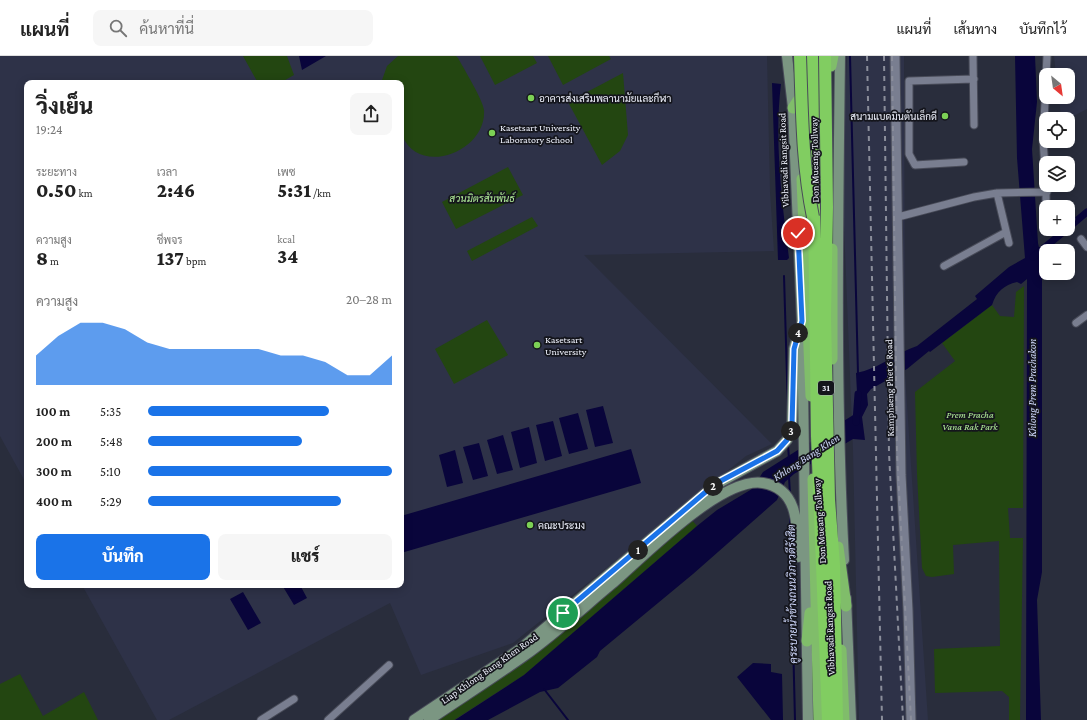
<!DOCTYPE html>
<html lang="th">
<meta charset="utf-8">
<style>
:root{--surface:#fff;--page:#f6f6f6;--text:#222;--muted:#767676;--line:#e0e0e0;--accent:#1a73e8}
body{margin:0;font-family:"Crimson Pro",Sarabun,serif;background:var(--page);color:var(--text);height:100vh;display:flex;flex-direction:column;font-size:15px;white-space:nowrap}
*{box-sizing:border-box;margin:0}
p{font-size:13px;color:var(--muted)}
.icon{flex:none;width:22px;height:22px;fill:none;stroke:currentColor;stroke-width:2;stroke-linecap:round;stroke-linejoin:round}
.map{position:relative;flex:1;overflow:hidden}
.side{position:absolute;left:24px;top:24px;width:380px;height:508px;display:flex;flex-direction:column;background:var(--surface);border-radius:8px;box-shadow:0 2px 10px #0003}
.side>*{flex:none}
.needle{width:26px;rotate:151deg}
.buttons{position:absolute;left:1039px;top:12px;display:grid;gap:8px}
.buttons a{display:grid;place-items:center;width:36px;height:36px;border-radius:8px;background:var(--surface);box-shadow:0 2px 10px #0003;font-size:20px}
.pin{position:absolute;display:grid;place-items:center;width:34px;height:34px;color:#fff;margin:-17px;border:2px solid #fff;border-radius:50%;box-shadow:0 1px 4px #0007}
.km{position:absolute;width:20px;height:20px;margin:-10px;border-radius:50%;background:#222;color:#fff;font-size:11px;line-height:20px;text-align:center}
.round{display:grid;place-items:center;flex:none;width:42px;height:42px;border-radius:8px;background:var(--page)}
.overview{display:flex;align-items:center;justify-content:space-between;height:68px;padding:0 12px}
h1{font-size:22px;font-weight:800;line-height:30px}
.metrics{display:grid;grid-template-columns:repeat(3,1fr);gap:6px;height:68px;padding:4px 12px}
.metrics div{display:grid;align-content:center}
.metrics b{font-size:20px;font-weight:800}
.metrics small{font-size:11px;font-weight:400}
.metrics p{font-size:11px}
.chart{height:112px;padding:8px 12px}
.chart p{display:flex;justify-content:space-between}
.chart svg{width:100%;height:72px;margin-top:4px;fill:var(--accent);opacity:.7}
.action{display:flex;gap:8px;margin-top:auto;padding:8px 12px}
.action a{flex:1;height:46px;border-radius:8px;background:var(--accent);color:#fff;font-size:16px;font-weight:800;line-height:46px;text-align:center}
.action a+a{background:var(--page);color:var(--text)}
ul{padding:0 12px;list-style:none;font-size:13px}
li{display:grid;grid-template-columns:64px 48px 1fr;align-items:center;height:30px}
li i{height:10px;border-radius:5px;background:var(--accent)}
header{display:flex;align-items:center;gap:24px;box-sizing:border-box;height:56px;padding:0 20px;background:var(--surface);border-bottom:1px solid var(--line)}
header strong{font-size:19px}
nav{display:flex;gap:22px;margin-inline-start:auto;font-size:14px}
.search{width:280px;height:36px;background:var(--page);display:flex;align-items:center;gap:10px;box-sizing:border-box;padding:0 14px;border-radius:8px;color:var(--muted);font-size:15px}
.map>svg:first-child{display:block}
</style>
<header>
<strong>แผนที่</strong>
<div class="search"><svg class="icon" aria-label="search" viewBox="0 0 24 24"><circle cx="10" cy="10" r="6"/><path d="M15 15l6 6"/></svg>ค้นหาที่นี่</div>
<nav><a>แผนที่</a><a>เส้นทาง</a><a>บันทึกไว้</a></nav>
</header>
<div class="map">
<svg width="1087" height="664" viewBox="0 0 1087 664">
<rect width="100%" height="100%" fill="#292d3c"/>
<path fill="#2e3248" d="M0,0H767L770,136L774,195L584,199L772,388L746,400L513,587L421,619L390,547L169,664H157L82,529H401V27H27V429L0,380Z
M847,0H904L905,319L928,664H859L853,394L842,120Z
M1054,0H1087V53L1068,63H1061L1059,41H1068V19H1056Z"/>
<path fill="#234611" d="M243,0H287L294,19L280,27H258Z
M398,0H456L458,2C464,13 483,44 484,54C487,95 419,122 402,79C398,70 401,38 401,27H381L387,10Z
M480,0H533L537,7L495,29Z
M548,0H609L611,3L563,29Z
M623,17L628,79L620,95L602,109L568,46Z
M508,111L523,139L456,173L442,146Z
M532,161L538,170L472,205L467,195Z
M1024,230L1023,452H1008L1010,482H1023L1020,664H1009V641L1002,635L935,637L934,593L1000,590L999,485L953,489L954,518L932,521L926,520L922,512L917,418L915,336L955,305L942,287L992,249L1000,260L1014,261L1016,236Z
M487,264L508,299L454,328L435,293Z
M691,463L697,470L524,619L454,664H437Z
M20,618L43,660L84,636L98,664H0V628Z"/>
<path fill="#09053b" d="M299,0H326L302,14Z
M1015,0H1035L1037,46L1032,93L1038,187L1042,205V516L1037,544L1041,664H1026L1027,223L1021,228L1017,226C1004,229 996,236 992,249L930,296L929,295L907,313L871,333L867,338L868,349L862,361L865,384L853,383L794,418L785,426L777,444L693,518L600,595L597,601L558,632L540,636L488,664H455L524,619L697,470L717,454L752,433L763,416L858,356L856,317C879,313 896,297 917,290L977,243L975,240L1009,211L1025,202L1017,102Z
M772,27L781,28C774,83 782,147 789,202L787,204H778Z
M603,350L613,387L595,391L586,354Z
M578,357L588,393L569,398L559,362Z
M553,365L562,400L545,405L536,369Z
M529,371L537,407L520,412L511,376Z
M503,379L513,414L497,418L487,384Z
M479,387L488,420L473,424L463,391Z
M631,393L641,427L401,497V460Z
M455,394L463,427L447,431L439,399Z
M282,529H300L307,542L294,549Z
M243,536L261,567L248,574L230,543Z
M753,607L771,608V616L782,618L783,664H771L737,621Z"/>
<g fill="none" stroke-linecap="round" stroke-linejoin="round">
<path stroke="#09053b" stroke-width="2" d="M850,0L858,318
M784,220L788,355
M788,389L789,403
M789,421L790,439
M790,459L795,664
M544,633L568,664"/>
<path stroke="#09053b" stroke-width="7" d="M1068,172L1087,156
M1033,201L1067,173
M856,366L858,338"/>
<g stroke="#484b58" stroke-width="9">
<path id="minor" d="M973,0L974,69
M1046,19L1047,0
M1046,27L1043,84L1046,126
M964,106L915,109L909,98V25L974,23
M997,137L1009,187
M898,161L974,141L997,137L1047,136
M1068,166L1071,163
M1046,168V129
M1047,173L1051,176L1056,173
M1081,183L1087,191
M944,210L1006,176
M1076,267L1087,259
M261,664L294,643
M328,664L389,609"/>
</g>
<g stroke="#484b58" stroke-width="11">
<path id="tertiary" d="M895,0L901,419L908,554L911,664"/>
</g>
<g stroke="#484b58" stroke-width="12">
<path id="secondary" d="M787,0L793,52L802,265L808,664
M840,0C838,168 835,336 844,504
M846,542L851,664
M414,664L520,593L715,429L777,395L787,384L792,370L794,293L799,276
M429,664C460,643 493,622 524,600C555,578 584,551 613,527C644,500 722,420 763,427C800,433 797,472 798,501"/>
</g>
<g stroke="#484b58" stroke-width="13">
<path id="trunk" d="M831,10L833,0
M793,52L801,40
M802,123L811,340
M832,303V193
M813,423L819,664
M838,491L846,550
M807,585L810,557
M841,594L844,664"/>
</g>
<g stroke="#484b58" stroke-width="14">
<path id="motorway" d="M812,0L817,380L828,664
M825,0L827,151L825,261L829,444L834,509L837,664"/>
</g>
<use href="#minor" stroke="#797e90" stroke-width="7"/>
<use href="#tertiary" stroke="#797e90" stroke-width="9"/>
<use href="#secondary" stroke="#7b9682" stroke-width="10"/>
<use href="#trunk" stroke="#80bd6a" stroke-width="11"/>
<use href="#motorway" stroke="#81cd61" stroke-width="12"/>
<path stroke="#8b8e9b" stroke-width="2" stroke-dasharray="5 5" stroke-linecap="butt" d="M867,0L882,664
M884,0L889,397L903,664
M892,0L897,396L911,664"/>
<g stroke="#484b58" stroke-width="14" stroke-linecap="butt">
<path id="motorway-bridge" d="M800,0C802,54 802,108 813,161"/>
</g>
<use href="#motorway-bridge" stroke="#81cd61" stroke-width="12"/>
</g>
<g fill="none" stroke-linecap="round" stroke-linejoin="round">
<g stroke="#fff" stroke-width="8">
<path id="route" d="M563,557L715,428L777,395L787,384L792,370L794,293L802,265L798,177"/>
</g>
<use href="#route" stroke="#1a73e8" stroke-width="5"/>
</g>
<g fill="#7cd155" stroke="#14151c" stroke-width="1.5">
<circle cx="531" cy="42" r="4"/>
<circle cx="945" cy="60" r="4"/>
<circle cx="492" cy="77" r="4"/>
<circle cx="537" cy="289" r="4"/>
<circle cx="530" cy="469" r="4"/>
</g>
<g text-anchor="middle" stroke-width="3.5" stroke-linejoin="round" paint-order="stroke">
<rect fill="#14151c" stroke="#afb1bb" stroke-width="1" x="818" y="325" width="16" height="14" rx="3"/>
<g font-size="9" font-weight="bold" fill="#f1f4ff">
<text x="826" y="335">31</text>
</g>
<g font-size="10" fill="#f1f4ff" stroke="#14151c" text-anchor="start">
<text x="539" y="46">อาคารส่งเสริมพลานามัยและกีฬา</text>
<text x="937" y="64" text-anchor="end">สนามแบดมินตันเล็กดี</text>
<text x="500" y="75">Kasetsart University<tspan x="500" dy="12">Laboratory School</tspan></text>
<text x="545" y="287">Kasetsart<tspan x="545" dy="12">University</tspan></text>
<text x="538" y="473">คณะประมง</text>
</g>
<g font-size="10" fill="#f1f4ff" stroke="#14151c">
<text transform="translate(783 104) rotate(-92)" y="4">Vibhavadi Rangsit Road</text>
<text transform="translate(814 104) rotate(-91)" y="4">Don Mueang Tollway</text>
<text transform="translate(889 332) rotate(-91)" y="4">Kamphaeng Phet 6 Road</text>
<text transform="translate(819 465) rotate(-94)" y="4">Don Mueang Tollway</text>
<text transform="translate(829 572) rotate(-92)" y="4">Vibhavadi Rangsit Road</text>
<text transform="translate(489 612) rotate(-35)" y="4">Liap Khlong Bang Khen Road</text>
</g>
<g font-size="10" font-style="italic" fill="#b3ef9a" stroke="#14151c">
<text x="482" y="146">สวนมิตรสัมพันธ์</text>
<text x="970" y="362">Prem Pracha<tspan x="970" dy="12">Vana Rak Park</tspan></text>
</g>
<g font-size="11" font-style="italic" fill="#d0d9fd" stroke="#14151c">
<text transform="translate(1032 332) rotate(-90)" y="4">Khlong Prem Prachakon</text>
<text transform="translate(806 401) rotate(-33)" y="4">Khlong Bang Khen</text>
<text transform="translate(792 538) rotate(-91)" y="4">คูระบายน้ำข้างถนนวิภาวดีรังสิต</text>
</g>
</g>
</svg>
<div class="buttons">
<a><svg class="needle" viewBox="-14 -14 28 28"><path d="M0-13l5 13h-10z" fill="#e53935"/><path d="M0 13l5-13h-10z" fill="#767676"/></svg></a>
<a><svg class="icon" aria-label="locate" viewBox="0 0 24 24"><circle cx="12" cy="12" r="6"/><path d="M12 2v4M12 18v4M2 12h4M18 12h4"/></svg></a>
<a><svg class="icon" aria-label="layers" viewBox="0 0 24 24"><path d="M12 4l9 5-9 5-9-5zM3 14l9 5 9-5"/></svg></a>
<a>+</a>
<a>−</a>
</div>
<div class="pin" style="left:563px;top:557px;background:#1e9e55"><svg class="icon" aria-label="arrive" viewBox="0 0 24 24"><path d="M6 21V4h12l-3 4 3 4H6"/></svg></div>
<div class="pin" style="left:798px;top:177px;background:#d93025"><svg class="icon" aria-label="check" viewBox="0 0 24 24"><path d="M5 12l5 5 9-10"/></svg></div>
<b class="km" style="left:638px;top:494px">1</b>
<b class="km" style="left:713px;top:430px">2</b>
<b class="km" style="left:791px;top:375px">3</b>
<b class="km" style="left:798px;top:277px">4</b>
<section class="side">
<div class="overview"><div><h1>วิ่งเย็น</h1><p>19:24</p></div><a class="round"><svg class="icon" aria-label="share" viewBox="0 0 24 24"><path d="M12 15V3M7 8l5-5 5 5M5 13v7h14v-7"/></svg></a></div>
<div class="metrics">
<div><p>ระยะทาง</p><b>0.50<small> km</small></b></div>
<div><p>เวลา</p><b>2:46</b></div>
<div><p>เพซ</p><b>5:31<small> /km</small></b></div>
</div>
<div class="metrics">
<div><p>ความสูง</p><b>8<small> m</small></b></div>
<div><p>ชีพจร</p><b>137<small> bpm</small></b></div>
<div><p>kcal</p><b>34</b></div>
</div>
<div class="chart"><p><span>ความสูง</span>20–28 m</p>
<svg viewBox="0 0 160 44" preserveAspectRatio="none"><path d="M0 44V26L10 14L20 6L30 6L40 10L50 18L60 22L70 22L80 22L90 22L100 22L110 26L120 26L130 30L140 38L150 38L160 26V44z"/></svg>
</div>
<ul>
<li><b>100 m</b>5:35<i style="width:74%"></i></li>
<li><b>200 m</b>5:48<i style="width:63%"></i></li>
<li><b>300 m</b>5:10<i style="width:100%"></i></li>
<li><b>400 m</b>5:29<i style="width:79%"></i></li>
</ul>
<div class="action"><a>บันทึก</a><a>แชร์</a></div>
</section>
</div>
